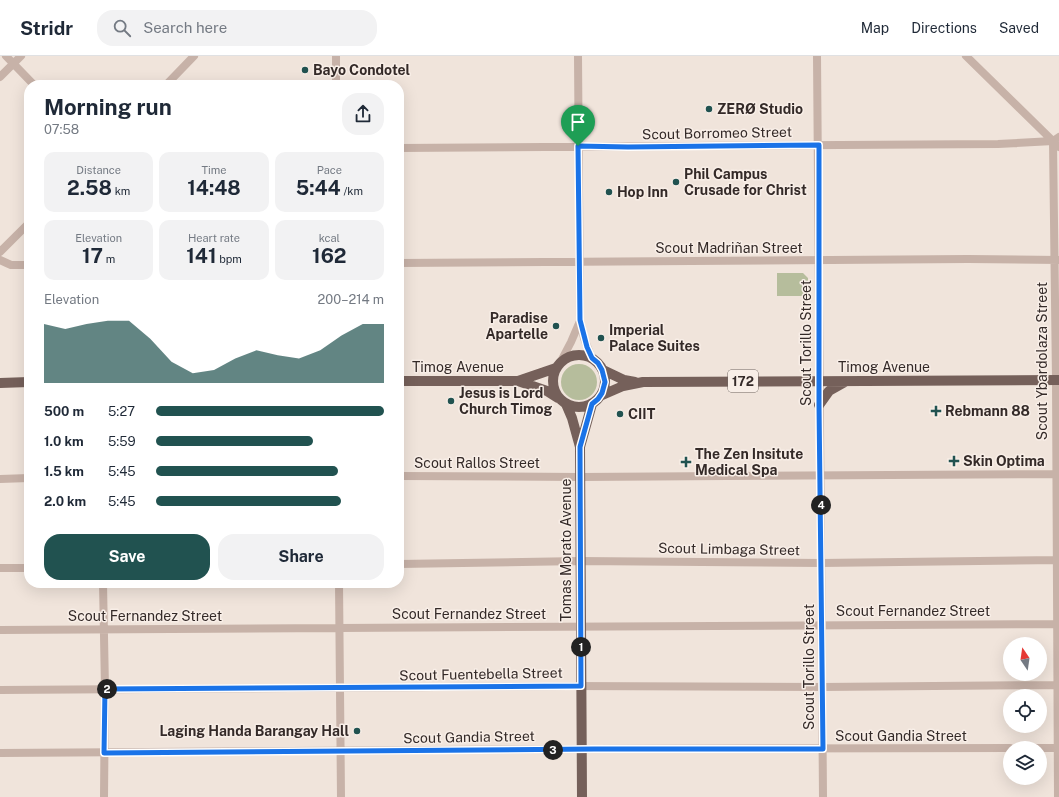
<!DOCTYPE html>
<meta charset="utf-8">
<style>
:root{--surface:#fff;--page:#f2f2f3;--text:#1f2937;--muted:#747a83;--line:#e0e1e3;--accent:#215250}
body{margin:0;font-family:"Public Sans",sans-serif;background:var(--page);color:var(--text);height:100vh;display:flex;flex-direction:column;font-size:15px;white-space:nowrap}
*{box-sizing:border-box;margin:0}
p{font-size:13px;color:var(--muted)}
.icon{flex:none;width:22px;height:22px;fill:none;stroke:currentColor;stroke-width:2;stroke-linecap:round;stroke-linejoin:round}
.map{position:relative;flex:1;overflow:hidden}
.sheet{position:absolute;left:24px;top:24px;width:380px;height:508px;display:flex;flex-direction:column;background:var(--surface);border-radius:16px;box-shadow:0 4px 16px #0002}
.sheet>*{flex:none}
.needle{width:26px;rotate:347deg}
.buttons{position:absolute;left:1003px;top:581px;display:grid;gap:8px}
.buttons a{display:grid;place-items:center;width:44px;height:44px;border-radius:50%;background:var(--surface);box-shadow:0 4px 16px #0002;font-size:20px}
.pin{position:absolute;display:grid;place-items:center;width:34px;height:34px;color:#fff;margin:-41px -17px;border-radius:50% 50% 50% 0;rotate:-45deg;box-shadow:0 0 4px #0007}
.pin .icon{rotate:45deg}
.km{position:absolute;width:20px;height:20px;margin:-10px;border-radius:50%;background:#222;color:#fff;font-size:11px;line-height:20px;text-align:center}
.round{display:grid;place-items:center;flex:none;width:42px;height:42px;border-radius:16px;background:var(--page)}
.headline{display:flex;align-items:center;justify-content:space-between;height:68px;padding:0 20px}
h1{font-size:22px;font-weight:700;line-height:30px}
.figures{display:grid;grid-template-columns:repeat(3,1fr);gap:6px;height:68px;padding:4px 20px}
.figures div{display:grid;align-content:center;border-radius:10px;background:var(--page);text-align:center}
.figures b{font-size:20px;font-weight:700}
.figures small{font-size:11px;font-weight:400}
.figures p{font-size:11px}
.chart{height:112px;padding:8px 20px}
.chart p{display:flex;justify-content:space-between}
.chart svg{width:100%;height:72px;margin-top:4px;fill:var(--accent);opacity:.7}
.cta{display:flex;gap:8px;margin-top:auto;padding:8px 20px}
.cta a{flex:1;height:46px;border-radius:16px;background:var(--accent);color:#fff;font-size:16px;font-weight:700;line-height:46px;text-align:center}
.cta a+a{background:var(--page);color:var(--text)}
ul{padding:0 20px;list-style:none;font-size:13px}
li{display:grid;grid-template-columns:64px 48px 1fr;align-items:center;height:30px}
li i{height:10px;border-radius:5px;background:var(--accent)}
header{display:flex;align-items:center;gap:24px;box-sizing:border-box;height:56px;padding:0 20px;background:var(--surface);border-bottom:1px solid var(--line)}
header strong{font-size:19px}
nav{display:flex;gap:22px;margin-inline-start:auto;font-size:14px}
.search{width:280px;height:36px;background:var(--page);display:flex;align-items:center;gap:10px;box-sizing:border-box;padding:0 14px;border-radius:16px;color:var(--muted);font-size:15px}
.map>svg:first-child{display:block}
</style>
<header>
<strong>Stridr</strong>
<div class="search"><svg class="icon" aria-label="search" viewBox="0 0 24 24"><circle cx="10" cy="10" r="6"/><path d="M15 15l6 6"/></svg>Search here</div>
<nav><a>Map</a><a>Directions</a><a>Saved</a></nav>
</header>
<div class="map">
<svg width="1059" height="741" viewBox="0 0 1059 741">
<rect width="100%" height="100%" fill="#f0e4db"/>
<path fill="#b6bd9c" d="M777,217H803L808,222V240H777Z
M561 326a18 18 0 1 1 36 0a18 18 0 1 1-36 0Z"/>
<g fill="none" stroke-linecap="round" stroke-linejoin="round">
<path stroke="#c7b2a8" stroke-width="8" d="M6,0L34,29
M336,0V29
M578,0L580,264L584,282L592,303
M817,0L823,741
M966,0L1059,91
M0,21L21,0
M166,29L194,0
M1053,85L1056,324L1058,741
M399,92L998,88L1053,85L1059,81
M0,196L29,167
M0,204L11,209H29
M399,207L968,203L1059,204
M560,307L571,286L580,265
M399,420L580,421L1059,418
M0,423L29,422
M399,508L580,505L821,507L1059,504
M0,512H29
M103,527L105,633L104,741
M339,527L341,741
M0,574L1059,568
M0,634L568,630L822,631L1059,629
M1033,692H1059
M0,697L594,693L1010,692"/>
<path stroke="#75605a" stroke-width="10" d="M553 325a26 26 0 1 1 52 0a26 26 0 1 1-52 0Z
M603,314L624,324L635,326
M399,325H518L547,335L558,342
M518,325L556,312
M0,327L29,326
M600,340L623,330L643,326L1059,324
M566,348L572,362L580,391L582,741
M819,349L829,335L845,326
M580,391L592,348"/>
</g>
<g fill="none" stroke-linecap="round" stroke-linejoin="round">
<g stroke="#fff" stroke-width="8">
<path id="route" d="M819,89V349L823,693H594L104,697L105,633L581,630L580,391L592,348L598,343L602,337L605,326L602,314L598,307L592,302L587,291L580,264L578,90L628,91Z"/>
</g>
<use href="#route" stroke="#1a73e8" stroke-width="5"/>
</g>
<g fill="#215250" stroke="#f8eee7" stroke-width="1.5">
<circle cx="305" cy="14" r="4"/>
<circle cx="709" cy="53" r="4"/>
<circle cx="676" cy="126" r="4"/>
<circle cx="609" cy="136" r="4"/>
<circle cx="556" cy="270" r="4"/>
<circle cx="601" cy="282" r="4"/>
<circle cx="451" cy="345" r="4"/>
<path d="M934 349h4v4h4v4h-4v4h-4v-4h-4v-4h4z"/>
<circle cx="620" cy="358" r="4"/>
<path d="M952 399h4v4h4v4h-4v4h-4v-4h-4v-4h4z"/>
<path d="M684 400h4v4h4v4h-4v4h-4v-4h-4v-4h4z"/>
<circle cx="357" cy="675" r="4"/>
</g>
<g text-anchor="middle" stroke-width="3" stroke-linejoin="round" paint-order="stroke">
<rect fill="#f8eee7" stroke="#6f6561" stroke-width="1" x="728" y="314" width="30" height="22" rx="3"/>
<g font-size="13" font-weight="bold" fill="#342a28">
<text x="743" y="330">172</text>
</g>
<g font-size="14" font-weight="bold" fill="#342a28" stroke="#f8eee7" text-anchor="start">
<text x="313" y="19">Bayo Condotel</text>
<text x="717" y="58">ZERØ Studio</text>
<text x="684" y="123">Phil Campus<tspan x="684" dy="16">Crusade for Christ</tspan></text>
<text x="617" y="141">Hop Inn</text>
<text x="548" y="267" text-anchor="end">Paradise<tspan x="548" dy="16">Apartelle</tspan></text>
<text x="609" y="279">Imperial<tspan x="609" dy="16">Palace Suites</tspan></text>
<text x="459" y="342">Jesus is Lord<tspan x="459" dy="16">Church Timog</tspan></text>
<text x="945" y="360">Rebmann 88</text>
<text x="628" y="363">CIIT</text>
<text x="695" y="403">The Zen Insitute<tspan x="695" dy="16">Medical Spa</tspan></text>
<text x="963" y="410">Skin Optima</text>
<text x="349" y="680" text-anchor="end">Laging Handa Barangay Hall</text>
</g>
<g font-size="14" fill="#342a28" stroke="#f8eee7">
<text transform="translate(717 77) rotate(-1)" y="5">Scout Borromeo Street</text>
<text x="729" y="197">Scout Madriñan Street</text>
<text transform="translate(806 287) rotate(-90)" y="5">Scout Torillo Street</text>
<text transform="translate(1042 305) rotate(-90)" y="5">Scout Ybardolaza Street</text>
<text x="458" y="316">Timog Avenue</text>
<text x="884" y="316">Timog Avenue</text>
<text x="477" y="412">Scout Rallos Street</text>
<text transform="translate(729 493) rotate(1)" y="5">Scout Limbaga Street</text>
<text transform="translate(566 494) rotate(-90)" y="5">Tomas Morato Avenue</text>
<text x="913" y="560">Scout Fernandez Street</text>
<text x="469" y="563">Scout Fernandez Street</text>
<text x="145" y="565">Scout Fernandez Street</text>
<text transform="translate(809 611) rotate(-90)" y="5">Scout Torillo Street</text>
<text transform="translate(481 618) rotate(-1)" y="5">Scout Fuentebella Street</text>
<text x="901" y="685">Scout Gandia Street</text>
<text transform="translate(469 681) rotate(-1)" y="5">Scout Gandia Street</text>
</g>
</g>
</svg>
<div class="buttons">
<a><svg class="needle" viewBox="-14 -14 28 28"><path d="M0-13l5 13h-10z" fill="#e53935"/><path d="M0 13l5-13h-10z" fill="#747a83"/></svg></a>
<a><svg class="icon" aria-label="locate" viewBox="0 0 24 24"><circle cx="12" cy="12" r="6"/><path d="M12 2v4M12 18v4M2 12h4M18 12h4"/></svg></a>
<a><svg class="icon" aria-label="layers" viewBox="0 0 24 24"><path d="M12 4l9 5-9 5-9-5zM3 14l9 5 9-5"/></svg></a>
</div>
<div class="pin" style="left:578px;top:90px;background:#1e9e55"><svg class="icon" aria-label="arrive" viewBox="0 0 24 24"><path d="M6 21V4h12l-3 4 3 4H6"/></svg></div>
<b class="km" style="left:581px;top:591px">1</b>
<b class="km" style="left:107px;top:633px">2</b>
<b class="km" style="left:553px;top:694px">3</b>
<b class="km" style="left:821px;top:449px">4</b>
<section class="sheet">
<div class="headline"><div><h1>Morning run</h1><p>07:58</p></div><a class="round"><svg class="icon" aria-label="share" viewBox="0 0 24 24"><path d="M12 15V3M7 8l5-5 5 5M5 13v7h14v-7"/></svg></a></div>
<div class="figures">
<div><p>Distance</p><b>2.58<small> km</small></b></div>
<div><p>Time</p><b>14:48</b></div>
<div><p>Pace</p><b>5:44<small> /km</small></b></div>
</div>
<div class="figures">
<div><p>Elevation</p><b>17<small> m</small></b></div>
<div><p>Heart rate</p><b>141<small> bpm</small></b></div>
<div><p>kcal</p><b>162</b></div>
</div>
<div class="chart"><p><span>Elevation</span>200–214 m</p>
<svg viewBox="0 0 160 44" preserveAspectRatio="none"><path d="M0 44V8L10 11L20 8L30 6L40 6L50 17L60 31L70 38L80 36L90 29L100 24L110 27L120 29L130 24L140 15L150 8L160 8V44z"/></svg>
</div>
<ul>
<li><b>500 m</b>5:27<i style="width:100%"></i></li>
<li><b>1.0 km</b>5:59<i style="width:69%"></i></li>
<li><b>1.5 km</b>5:45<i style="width:80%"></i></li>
<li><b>2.0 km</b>5:45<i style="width:81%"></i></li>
</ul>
<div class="cta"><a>Save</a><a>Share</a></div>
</section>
</div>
